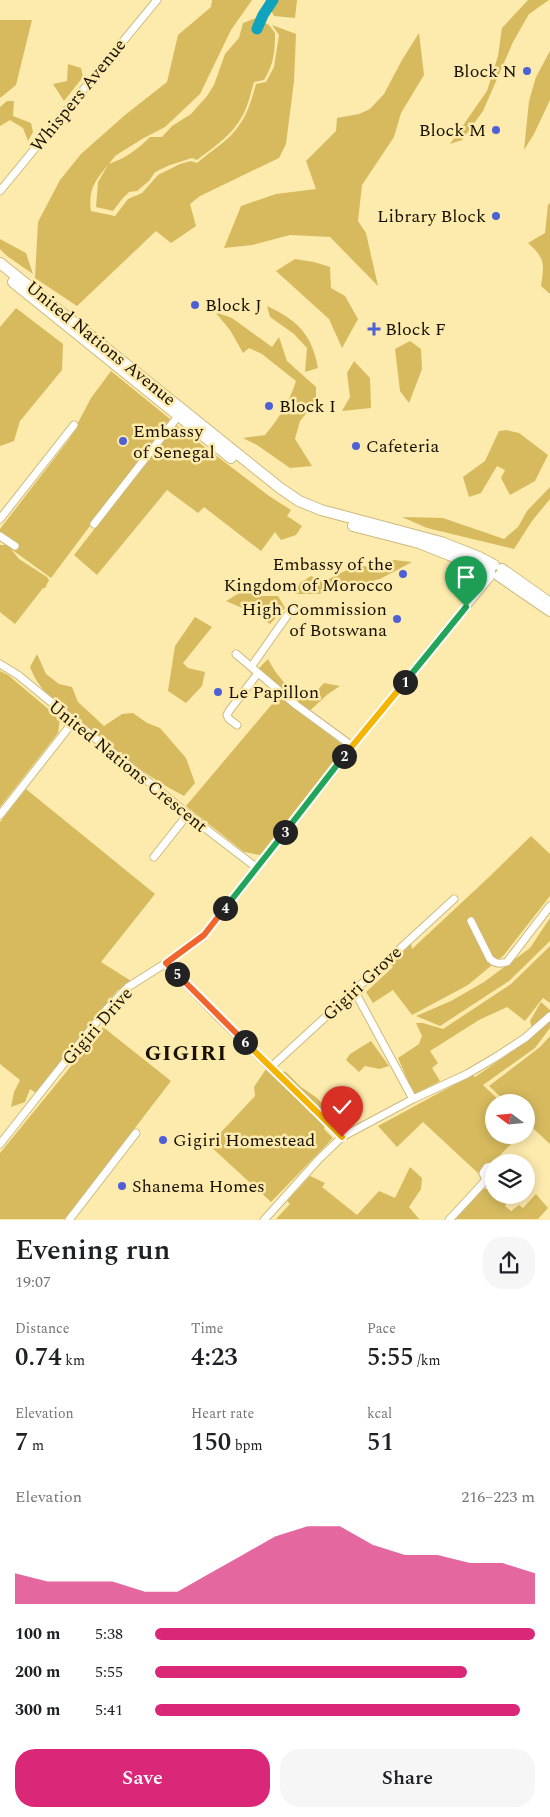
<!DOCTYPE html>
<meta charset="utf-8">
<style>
:root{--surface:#fff;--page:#f6f6f6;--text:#202124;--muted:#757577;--accent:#db2777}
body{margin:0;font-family:Spectral,serif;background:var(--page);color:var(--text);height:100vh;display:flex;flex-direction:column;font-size:19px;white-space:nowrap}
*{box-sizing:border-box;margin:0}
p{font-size:16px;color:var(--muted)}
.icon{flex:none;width:28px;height:28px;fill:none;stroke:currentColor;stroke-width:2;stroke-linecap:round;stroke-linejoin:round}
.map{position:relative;height:1220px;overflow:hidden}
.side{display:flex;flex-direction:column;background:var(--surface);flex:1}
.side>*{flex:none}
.needle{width:32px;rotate:286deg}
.fabs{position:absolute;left:485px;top:1094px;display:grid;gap:10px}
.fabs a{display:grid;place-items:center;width:50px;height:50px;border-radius:50%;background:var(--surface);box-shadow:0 2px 12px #0003;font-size:25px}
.pin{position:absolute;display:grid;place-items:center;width:42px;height:42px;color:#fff;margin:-51px -21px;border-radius:50% 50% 50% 0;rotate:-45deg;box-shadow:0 0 5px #0007}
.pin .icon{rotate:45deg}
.km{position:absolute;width:25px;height:25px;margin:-12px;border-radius:50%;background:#222;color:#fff;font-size:14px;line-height:25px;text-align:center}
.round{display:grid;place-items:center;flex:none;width:52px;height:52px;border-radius:20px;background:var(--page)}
.headline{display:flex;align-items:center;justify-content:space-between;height:85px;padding:0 15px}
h1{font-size:28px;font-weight:600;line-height:38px}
.figures{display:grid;grid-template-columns:repeat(3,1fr);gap:8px;height:85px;padding:5px 15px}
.figures div{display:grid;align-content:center}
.figures b{font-size:25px;font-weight:600}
.figures small{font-size:14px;font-weight:400}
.figures p{font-size:14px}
.chart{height:140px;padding:10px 15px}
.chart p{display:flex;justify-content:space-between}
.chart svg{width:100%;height:90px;margin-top:5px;fill:var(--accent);opacity:.7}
.cta{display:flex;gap:10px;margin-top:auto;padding:10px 15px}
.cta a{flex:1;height:58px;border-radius:20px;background:var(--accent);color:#fff;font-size:20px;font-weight:600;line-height:58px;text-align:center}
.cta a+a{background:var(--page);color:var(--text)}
ul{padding:0 15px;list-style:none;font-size:16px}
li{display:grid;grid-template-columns:80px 60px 1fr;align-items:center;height:38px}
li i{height:12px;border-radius:6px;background:var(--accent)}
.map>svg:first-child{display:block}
</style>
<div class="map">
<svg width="550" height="1220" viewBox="0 0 550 1220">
<rect width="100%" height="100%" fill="#fdeaad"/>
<path fill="#d7ba5e" d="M212,0H252L231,30L200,94L165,127L142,139L115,156L109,164C126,158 138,149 150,137H162L172,126L191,114L207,96L214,85L225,54L239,38L243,23L256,18L269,25L275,33C275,52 274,63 264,80L254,82C250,96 247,111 238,123C228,138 211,149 197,160L192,158L170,165L155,172L149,181L137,191L129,192L122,199L113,211L96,207L98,182L108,165C95,181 88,189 91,211L115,216L128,199L142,193L158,175L180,164L191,161L197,163C211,151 230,140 240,124C248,113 252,98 256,84L266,82L274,67L279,35L272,25L296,34L294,81L286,144L279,158L200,196L190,204L196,226L171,243L156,231L77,306L35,278L38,222L60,180L81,154L125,115L167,82L178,35L211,7Z
M265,0H297L295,18L274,16Z
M528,0H549L529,14L513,42L483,111L462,140L450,144L487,91L498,56L502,28Z
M0,20H32L16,85L0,98Z
M419,33L424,75L401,113L394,137L362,185L358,221L366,233L378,286L330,237L290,235L252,245L224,248L241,206L276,194L316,189L306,161L336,131L337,118L359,114L370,109L384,94L402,60Z
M550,51V100L534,134L524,150L529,101L536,77Z
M68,64L81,68L83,77L64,101L53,84L67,81Z
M7,101H14L13,116L31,123L33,132L28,141L23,128L10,120L0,126V107Z
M550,203V294L541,286C544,264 546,259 528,243L545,233L548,205Z
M0,239L26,253L33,274L7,256L0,249Z
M295,259L314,262L330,267L331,288L345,296L358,319L342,348L329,319L276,271Z
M267,306C297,320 312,334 318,368L305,372L307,348L294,334L270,317Z
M16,308L63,344L62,370L20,421L14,441L0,446V327Z
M215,312L232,318L272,347L279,337L287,361L316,387V401L300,421L295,439L312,466L290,468L257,445L243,438L265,435C279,418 289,403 296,381L262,354L249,348L243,353L230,330Z
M410,341L421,349L422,369L409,403L400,391L395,349Z
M354,361L370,378L371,408L342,411L350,397L347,373Z
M111,371L170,419L51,578L11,549L19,559L47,577L49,580L45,588H43L15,624L0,612V545H5L0,541V529L70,438L91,398Z
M176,425L269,496L291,510L287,516L302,526L296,535L281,540L275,532L261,551L204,507L198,513L167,490L97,575L74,555Z
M506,430L519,433L548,455L535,481L510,495L501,478L505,470L497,466L481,493L469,497L463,477L485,461L499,431Z
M550,487V499L532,521L514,549L427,528L402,517L443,518L504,539L518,527L527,511Z
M394,560L412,562L380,579L318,594H295L300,583L311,576L325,581L345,571L360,566L377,567Z
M243,591L262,596H278L285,608L270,624L264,619L263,606L247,610L226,601Z
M195,617L212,627L183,663L188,668L205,672L202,686L186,703L168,691L175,646Z
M37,654L46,674L59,684L72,687L78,702L104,726L122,714L133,713L147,723L160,728L186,758L195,783L184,796C149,778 120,755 90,730C68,712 40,695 30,667Z
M268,659C278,678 289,691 310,698L324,683L340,686L328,694L305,715L345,747L260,855L244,852L186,806L278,697L283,699L259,668Z
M0,671L8,675L60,719L58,733L0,807Z
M26,789L155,894L101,962L131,981L117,991L36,1093L30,1089L25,1102L11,1107L14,1092L20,1080L0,1064V822Z
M531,836L550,854V896L504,955L468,985L412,1015L393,990L373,1003L366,992L393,967L391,965L411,942L412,949L488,878Z
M550,918V941L509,981L440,1026L416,1016L451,1001L484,982L530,948Z
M550,946V1003L543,998L525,1021L507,1007L479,1020L430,1051L438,1063L432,1068L440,1081L414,1095L398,1058L419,1044L422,1036L416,1023H423L443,1029L511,984Z
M541,1002L550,1010V1028L535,1048L483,1085L501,1102H494V1135H520L499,1156L483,1167L479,1174L423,1122L397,1147L378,1126L472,1075L475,1077L534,1036L530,1021Z
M103,1027L171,1081L65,1219H0V1153Z
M550,1036V1144L526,1122V1102H506L489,1086L540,1047Z
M371,1041L389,1066L379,1069L365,1066L359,1072L346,1060L350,1054Z
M266,1069L286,1072L301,1087L317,1098L328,1111L324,1129L333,1138L271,1202L209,1145L255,1096L254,1087Z
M410,1167L422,1178L421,1189L409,1207L419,1219H276L290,1204L287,1201L310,1176L325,1183L322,1187L357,1215L379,1191L395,1198Z
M494,1188V1195H507L510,1198L505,1206L511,1211L519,1205L523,1208L536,1194L548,1208L538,1219H454L483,1189Z"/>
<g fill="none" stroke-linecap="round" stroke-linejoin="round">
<path stroke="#0fa4bb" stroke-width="11" d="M257,29L263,15L273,0"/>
<g stroke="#cdba7f" stroke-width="9">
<path id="street" d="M0,191L157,0
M0,519L74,425
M94,524L179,415
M0,536L15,546
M236,654L296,705L352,746
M0,664L18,675L210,832L257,868
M251,667L294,606
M237,725L229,719L227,715L229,711L258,673
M0,815L73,722
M154,857L188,814
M471,921L490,959C496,964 500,964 507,962L550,906
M166,963L214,1013L342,1137
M354,990L413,1099
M271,1067L454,899
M0,1144L106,1010L128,987L166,963L204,935L352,746L492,575
M494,1165L487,1167L483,1173L486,1180L494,1182
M69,1220L136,1133
M264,1220L319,1159L342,1137L413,1099L467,1074L496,1057L525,1038L550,1016
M449,1220L486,1180"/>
</g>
<g stroke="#cdba7f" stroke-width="12">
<path id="secondary" d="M0,263L280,488L299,501L321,510L441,542L479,557L494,565
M13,282L231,458
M353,526L419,543L490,571
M502,569L550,603
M499,576L550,611"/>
</g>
<use href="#street" stroke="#fff" stroke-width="7"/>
<use href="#secondary" stroke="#fff" stroke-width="10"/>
</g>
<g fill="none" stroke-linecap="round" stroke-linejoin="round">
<g stroke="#fff" stroke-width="10">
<path id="split-1" d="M405,682L466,607"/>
</g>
<g stroke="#fff" stroke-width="10">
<path id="split-2" d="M344,756L405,682"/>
</g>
<g stroke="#fff" stroke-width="10">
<path id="split-3" d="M285,832L344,756"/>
</g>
<g stroke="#fff" stroke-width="10">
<path id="split-4" d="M225,908L285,832"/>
</g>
<g stroke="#fff" stroke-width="10">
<path id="split-5" d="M177,974L166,963L204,935L225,908"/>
</g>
<g stroke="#fff" stroke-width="10">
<path id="split-6" d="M177,974L245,1042"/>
</g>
<g stroke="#fff" stroke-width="10">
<path id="split-7" d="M245,1042L314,1109"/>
</g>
<g stroke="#fff" stroke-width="10">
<path id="split-8" d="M314,1109L342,1137"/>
</g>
<use href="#split-1" stroke="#22a559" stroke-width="6"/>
<use href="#split-2" stroke="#f5b400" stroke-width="6"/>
<use href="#split-3" stroke="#22a559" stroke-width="6"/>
<use href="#split-4" stroke="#22a559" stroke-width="6"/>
<use href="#split-5" stroke="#f0652b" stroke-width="6"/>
<use href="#split-6" stroke="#f0652b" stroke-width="6"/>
<use href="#split-7" stroke="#f5b400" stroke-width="6"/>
<use href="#split-8" stroke="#f5b400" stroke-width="6"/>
</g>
<g fill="#4d60d5" stroke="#fdeaad" stroke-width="2">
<circle cx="527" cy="71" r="5"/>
<circle cx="496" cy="130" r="5"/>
<circle cx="496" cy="216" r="5"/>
<circle cx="195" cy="305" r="5"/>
<path d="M371.5 321.5h5v5h5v5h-5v5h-5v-5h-5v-5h5z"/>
<circle cx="269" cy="406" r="5"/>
<circle cx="123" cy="441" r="5"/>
<circle cx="356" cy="446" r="5"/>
<circle cx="403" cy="574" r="5"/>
<circle cx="397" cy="619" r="5"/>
<circle cx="218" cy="692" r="5"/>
<circle cx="163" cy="1140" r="5"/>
<circle cx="122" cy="1186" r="5"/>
</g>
<g text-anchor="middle" stroke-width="5" stroke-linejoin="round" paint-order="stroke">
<g font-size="18" fill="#181100" stroke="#fdeaad" text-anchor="start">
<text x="517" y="77" text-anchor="end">Block N</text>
<text x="486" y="136" text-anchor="end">Block M</text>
<text x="486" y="222" text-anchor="end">Library Block</text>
<text x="205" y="311">Block J</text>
<text x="385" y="335">Block F</text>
<text x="279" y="412">Block I</text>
<text x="133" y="437">Embassy<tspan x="133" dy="21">of Senegal</tspan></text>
<text x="366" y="452">Cafeteria</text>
<text x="393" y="570" text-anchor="end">Embassy of the<tspan x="393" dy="21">Kingdom of Morocco</tspan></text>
<text x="387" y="615" text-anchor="end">High Commission<tspan x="387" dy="21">of Botswana</tspan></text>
<text x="228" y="698">Le Papillon</text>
<text x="173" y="1146">Gigiri Homestead</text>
<text x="132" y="1192">Shanema Homes</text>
</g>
<g font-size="18" fill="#181100" stroke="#fdeaad">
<text transform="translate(78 95) rotate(-51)" y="6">Whispers Avenue</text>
<text transform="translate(101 343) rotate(39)" y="6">United Nations Avenue</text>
<text transform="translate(128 766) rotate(39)" y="6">United Nations Crescent</text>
<text transform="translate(362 983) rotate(-43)" y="6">Gigiri Grove</text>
<text transform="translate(97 1026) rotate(-49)" y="6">Gigiri Drive</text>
</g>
<g font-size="22" font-weight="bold" letter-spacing="1" fill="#181100" stroke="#fdeaad">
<text x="186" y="1060">GIGIRI</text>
</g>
</g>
</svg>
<div class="fabs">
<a><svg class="needle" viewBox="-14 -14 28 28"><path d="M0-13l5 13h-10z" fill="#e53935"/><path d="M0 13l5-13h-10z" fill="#757577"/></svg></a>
<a><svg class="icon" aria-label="layers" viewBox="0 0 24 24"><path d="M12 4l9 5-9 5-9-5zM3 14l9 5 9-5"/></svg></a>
</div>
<div class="pin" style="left:466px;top:607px;background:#1e9e55"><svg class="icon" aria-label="arrive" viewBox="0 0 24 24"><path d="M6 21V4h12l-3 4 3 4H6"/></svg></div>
<div class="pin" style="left:342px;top:1137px;background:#d93025"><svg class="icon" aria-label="check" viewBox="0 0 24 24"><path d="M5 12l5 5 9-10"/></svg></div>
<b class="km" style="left:405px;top:682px">1</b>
<b class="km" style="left:344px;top:756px">2</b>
<b class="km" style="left:285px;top:832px">3</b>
<b class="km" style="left:225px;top:908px">4</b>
<b class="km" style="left:177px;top:974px">5</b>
<b class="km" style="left:245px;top:1042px">6</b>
</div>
<section class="side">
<div class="headline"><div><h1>Evening run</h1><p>19:07</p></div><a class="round"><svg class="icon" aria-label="share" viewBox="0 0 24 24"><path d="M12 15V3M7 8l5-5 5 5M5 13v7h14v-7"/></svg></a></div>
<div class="figures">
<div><p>Distance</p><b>0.74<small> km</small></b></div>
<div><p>Time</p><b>4:23</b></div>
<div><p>Pace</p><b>5:55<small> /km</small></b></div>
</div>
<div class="figures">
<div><p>Elevation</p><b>7<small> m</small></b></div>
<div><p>Heart rate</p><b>150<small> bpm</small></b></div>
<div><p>kcal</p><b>51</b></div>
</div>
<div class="chart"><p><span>Elevation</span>216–223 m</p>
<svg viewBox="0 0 160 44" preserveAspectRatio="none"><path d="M0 44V29L10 33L20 33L30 33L40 38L50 38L60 29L70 20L80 11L90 6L100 6L110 15L120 20L130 20L140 24L150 24L160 29V44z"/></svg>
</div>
<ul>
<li><b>100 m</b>5:38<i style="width:100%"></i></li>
<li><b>200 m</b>5:55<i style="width:82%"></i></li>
<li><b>300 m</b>5:41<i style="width:96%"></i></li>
</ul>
<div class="cta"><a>Save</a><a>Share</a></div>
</section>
